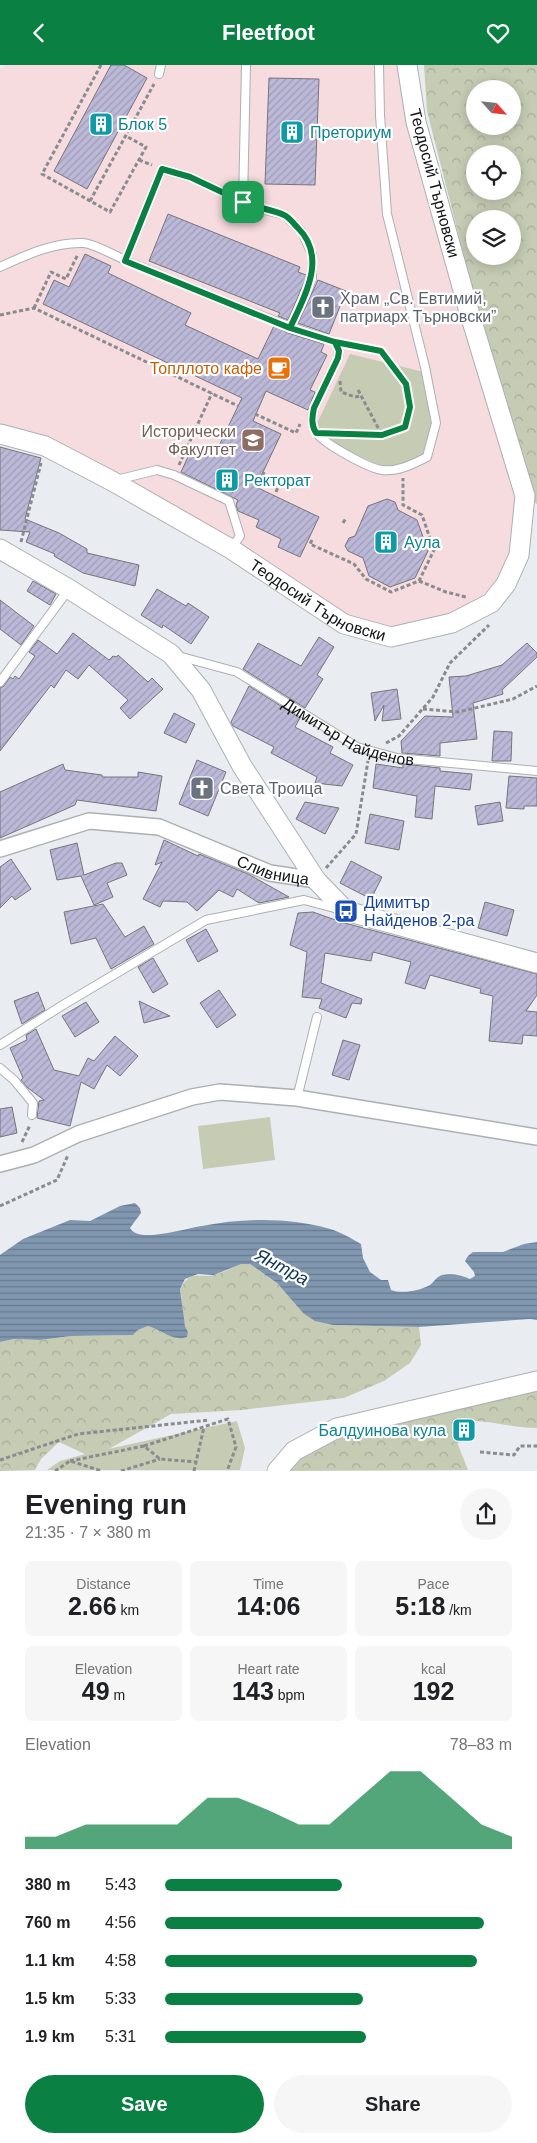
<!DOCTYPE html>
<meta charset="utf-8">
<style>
:root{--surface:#fff;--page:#f6f6f6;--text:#202124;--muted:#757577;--accent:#0b8043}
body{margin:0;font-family:Arial,sans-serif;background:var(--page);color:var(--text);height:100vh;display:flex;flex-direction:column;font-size:19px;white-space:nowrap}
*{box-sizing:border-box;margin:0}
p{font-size:16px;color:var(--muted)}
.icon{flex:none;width:28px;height:28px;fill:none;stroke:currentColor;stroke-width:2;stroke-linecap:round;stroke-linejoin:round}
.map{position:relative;height:1406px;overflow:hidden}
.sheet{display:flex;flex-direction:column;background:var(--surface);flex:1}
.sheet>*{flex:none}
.needle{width:32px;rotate:117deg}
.controls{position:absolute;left:466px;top:15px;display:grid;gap:10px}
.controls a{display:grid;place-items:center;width:55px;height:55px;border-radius:50%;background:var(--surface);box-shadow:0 2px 12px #0003;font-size:25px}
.pin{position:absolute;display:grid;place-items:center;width:42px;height:42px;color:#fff;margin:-21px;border-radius:10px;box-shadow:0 2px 8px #0006}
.round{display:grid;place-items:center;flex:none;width:52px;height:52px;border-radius:26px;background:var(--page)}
.overview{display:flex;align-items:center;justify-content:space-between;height:85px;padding:0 25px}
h1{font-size:28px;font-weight:600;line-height:38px}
.figures{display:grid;grid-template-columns:repeat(3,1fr);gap:8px;height:85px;padding:5px 25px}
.figures div{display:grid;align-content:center;border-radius:8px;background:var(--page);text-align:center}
.figures b{font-size:25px;font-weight:600}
.figures small{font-size:14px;font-weight:400}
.figures p{font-size:14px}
.chart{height:140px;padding:10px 25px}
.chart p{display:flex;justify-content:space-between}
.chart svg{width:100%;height:90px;margin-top:5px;fill:var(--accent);opacity:.7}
.button{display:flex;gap:10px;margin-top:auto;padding:10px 25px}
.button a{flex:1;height:58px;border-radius:30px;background:var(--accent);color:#fff;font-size:20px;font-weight:600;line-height:58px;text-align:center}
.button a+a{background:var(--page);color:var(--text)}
ul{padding:0 25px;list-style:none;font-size:16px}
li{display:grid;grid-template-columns:80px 60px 1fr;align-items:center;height:38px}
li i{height:12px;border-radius:6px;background:var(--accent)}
header{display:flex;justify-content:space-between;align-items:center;height:65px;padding:0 25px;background:var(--accent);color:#fff;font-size:22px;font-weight:600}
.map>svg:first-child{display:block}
</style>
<header><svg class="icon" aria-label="back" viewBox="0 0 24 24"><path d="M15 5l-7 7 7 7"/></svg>Fleetfoot<svg class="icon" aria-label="heart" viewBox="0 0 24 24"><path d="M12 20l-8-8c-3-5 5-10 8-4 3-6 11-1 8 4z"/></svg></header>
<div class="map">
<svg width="537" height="1406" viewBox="0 0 537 1406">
<defs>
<pattern id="forest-crowns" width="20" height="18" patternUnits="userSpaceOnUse" patternTransform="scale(1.25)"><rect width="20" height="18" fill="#c6cbb4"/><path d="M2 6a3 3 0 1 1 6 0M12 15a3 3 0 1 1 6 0" fill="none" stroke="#a9ad9a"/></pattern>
<pattern id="water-rules" width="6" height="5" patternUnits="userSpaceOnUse" patternTransform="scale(1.25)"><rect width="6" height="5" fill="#8197b0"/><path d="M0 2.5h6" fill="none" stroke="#687a8e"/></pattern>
<pattern id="building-hatch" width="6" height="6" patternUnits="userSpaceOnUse" patternTransform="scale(1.25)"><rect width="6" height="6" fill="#bbb8d8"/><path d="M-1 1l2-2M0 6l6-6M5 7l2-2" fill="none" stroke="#a09db8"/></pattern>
</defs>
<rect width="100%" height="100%" fill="#e9edf1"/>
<path fill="#f6dbdf" d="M6,0H407L525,431L519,490L491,538L391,572L344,559L112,416L0,369V4Z"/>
<path fill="url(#forest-crowns)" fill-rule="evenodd" d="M424,0H537V439L525,431L427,46ZM475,24H512V61H475ZM475,89H512V126H475ZM475,154H512V191H475Z
M241,1199H250L277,1218L303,1248L333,1260L419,1262L421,1280L410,1298L384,1316L344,1333L242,1345L171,1349L107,1385L85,1389L59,1377L41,1394L35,1405L0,1406V1277L14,1274L40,1275L71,1271L133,1270L138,1265L148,1261C160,1265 174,1276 187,1272L188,1267C180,1253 184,1239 180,1224C191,1205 196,1213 214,1210C223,1208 233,1202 241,1199Z
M537,1316V1363C508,1363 482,1352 453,1357L457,1377L468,1405L277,1406L337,1363Z"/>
<path fill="#c6cbb4" d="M350,289L424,307L433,357L424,392L401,400L381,401L312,369Z
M270,1052L275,1095L203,1104L198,1061Z
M237,1356L245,1383L240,1405H47L60,1396L85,1389Z"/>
<path fill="url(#water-rules)" d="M135,1138L140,1143L141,1148L130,1163C138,1179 186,1163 202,1161C243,1153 290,1152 330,1164C341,1167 352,1174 361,1179L363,1193L370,1207L381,1215H388L391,1225C402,1229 419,1226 430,1220C434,1217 436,1212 442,1210C452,1208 461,1210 470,1214L475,1211L474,1207L465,1196L468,1191L473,1187H503L524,1179L537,1177V1255L530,1254L419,1262L333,1260L315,1256L303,1248L277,1218L250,1199H241L214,1210L198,1209L185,1214L180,1224L185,1261L188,1267L187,1272C174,1277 161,1265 148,1261L138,1265L133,1270L71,1271L40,1275L14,1274L0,1277V1190L23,1174L70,1155L90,1156L120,1141Z"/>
<path fill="url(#building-hatch)" stroke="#75757a" d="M111,0H124L147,13L87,124L54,106Z
M269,13L319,14L315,120L265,119Z
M168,149L300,202L298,207L306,210V213L288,255L278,251L280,248L149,196Z
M85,189L111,201L108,208L191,248L185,260L258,294L274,261L288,268L324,279L321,287L327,290L310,325L315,327L308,345L266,326L253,356L281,369L256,422L319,452L300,492L278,482L281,474L256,462L259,455L238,446L236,440L238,435L181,407L193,381L214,391L242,333L43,239L54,215L69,222Z
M318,215L346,226L329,269L298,258Z
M0,382L41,393L25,454L59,468L87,484V488L139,500L135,521L83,508L54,491L55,489L26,477L30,467L0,465Z
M387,434L395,437L398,445L417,455L428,486L415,513L390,522L369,511L363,493L348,486L345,481L349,473L355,471L368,441Z
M33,516L56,529L50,540L27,526Z
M157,524L186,541L188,538L209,552L191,579L163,560L162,563L141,550Z
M0,535L34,561L21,580L0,564Z
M73,568L109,595L113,591L117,592L118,590L148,617L152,613L163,624L130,654L120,643L128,635L89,600L78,614L66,605L54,623L51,620L0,686V623L4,621L10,612L13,614L15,611L19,614L35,591L29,587L38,575L57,589Z
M319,572L334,582L317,610L323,614L305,643L243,604L258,578L301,601Z
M527,578L537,588V592L502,625L503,629L473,638L477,674L440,678V691L402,688L401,676L425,651L453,652L449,612L466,611L502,600Z
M249,621L300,653L295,662L333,682L330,688L353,700L342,721L315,718L317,712L271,688L274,682L233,661L231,657Z
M397,624L401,654L382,656L384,640L375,656L371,628Z
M174,648L195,659L186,678L164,668Z
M494,666L512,667L511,696H492Z
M197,695L226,707L208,751L179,739Z
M63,699L65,705L102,710V712H138V707L162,711L156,746L77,735L75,740L0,773V727Z
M376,699L403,703V699L440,703V706L472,709L470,725L435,721L432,754L415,752L417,731L373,723Z
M509,711L537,713V741H524V744L506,743Z
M305,737L339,743L325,769L296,754Z
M500,737L503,756L478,760L475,741Z
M370,749L404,756L399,785L365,778Z
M164,775L198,791L199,789L248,809L289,832L259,838L237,824L233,832L219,825L197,846L187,837L163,836L160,842L143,834L162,797L155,800Z
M77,778L84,810L116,798H122L127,810L107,818L113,832L94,840L81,811L57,815L50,785Z
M11,794L31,824L15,835L12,831L0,843V802Z
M351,796L382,812L371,834L340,818Z
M485,837L514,845L507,871L478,863Z
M103,839L125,872L144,861L154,879L111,904L96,873L71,879L64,847Z
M313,847L341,857L537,909V930L526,946L537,947V971L523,970L522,979L489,976L493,931L480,928L481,924L430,910L425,924L405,918L411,897L373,887L371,896L325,888L321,918L362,934L361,939L352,938L346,953L319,943L322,934L302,932L307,887L290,880L298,848Z
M206,864L218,886L198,897L186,875Z
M153,893L168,919L153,928L138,902Z
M219,925L236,950L217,963L200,938Z
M38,927L45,945L22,959L14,936Z
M139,936L170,951L144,958Z
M86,937L99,957L75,972L62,951Z
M36,964L54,1005L79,1011L88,993L94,996L115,971L138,991L120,1011L107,1000L94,1024L81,1017L70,1061L37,1053L39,1036L44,1035L28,1023L21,1015L23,1013L10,983L27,975L26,970Z
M343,975L360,980L349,1015L332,1010Z
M12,1042L17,1068L0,1072V1044Z
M471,1354L474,1374L457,1377L453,1357Z"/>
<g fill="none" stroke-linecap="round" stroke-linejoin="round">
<g stroke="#acafb3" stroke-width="10">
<g id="service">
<path d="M159,9L161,0"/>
<path d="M243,137L246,0"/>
<path d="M125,196L162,104L190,112L257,143L285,150L302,167L312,189V214L290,263"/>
<path d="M0,202C26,190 54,177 83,178C94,178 123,195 136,200C202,227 267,255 335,277L339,286L338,293L314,343C312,351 311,359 315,366C322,378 368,403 382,405C398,407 413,399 427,392L436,358L425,302L387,149L380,50L379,0"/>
<path d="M116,415L157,405L174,410L229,436L240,471L231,484"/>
<path id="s1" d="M178,591L237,607L357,682L397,693L537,706"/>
<path d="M0,617L69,524"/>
<path d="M0,980L63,940L206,855L304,835L338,844"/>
<path d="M0,1003L14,1015L33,1038L32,1050"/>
<path d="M297,1033L317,952"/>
</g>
</g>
<g stroke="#acafb3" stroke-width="18">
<g id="minor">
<path id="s2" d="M0,784L89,756L159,762L270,808L316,815"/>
<path d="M0,1099L34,1090L78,1069L192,1032L220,1027L297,1033L537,1072"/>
</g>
</g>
<g stroke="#acafb3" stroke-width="21">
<g id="tertiary">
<path id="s3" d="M0,369L45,381L112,416L231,484L344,559L391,572L452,558L491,538L506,519L519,490L525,431L468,243L416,57L407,0"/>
<path d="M0,484L69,524L171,589L201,625L242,701L316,815L346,846L537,898"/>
<path d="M277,1406L294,1386L337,1363L537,1316"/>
</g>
</g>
<path stroke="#898c8e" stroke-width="3" stroke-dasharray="4 2.5" stroke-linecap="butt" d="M101,0L42,109L110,147L146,82L126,71
M139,95L152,100
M90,136L154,19
M34,243L51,207L66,214L78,189
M0,250L34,243L238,341
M340,316L341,327L355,332L361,331
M358,325L382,370
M255,349L296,368L300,359
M336,369L382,370L405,362L410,342L406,319L381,286L348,280
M179,400L212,328
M262,408L265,409
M276,427L278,422
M343,458L346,453
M312,475L310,479L354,499L366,514L391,527L419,516L434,485L422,450L403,440V413
M21,477L41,398
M419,516L446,527L466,532
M423,644L458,647L513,634L537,621
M386,678L399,671L433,632L450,598L489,560
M326,803L356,769L368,696
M22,1077L30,1060
M0,1141L57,1115L68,1090
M144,1381L228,1354L236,1382L227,1406
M480,1387L514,1390L520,1381H537
M0,1395L78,1369L209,1355
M70,1396L144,1381L160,1394L197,1397
M55,1406L70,1396L102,1406
M121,1406L160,1394
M194,1406L204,1362"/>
<use href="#service" stroke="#fff" stroke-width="8"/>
<use href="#minor" stroke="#fff" stroke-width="15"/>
<use href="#tertiary" stroke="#fff" stroke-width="19"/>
</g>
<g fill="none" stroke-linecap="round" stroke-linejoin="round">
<g stroke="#fff" stroke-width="10">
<path id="route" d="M243,137L190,112L162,104L125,196L290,263L335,277L339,286L338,293L314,343C312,352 311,360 316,368L382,370L405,362L410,342L406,319L381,286L335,277L290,263C304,232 328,193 298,163C294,159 289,152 284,150C271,144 256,143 243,137"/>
</g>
<use href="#route" stroke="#0b8043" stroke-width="6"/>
</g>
<defs>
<g id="building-square" transform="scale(1.25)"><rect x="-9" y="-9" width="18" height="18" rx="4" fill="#0f9aa8" stroke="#fff"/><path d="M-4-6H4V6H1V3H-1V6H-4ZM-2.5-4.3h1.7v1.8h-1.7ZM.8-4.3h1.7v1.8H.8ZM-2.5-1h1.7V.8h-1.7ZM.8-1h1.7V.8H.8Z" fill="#fff"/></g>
<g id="church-square" transform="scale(1.25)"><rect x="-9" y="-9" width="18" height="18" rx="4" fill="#6b7280" stroke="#fff"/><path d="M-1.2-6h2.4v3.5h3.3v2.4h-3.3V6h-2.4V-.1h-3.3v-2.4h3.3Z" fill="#fff"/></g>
<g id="cafe-square" transform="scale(1.25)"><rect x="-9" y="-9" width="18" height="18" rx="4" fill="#e8710a" stroke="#fff"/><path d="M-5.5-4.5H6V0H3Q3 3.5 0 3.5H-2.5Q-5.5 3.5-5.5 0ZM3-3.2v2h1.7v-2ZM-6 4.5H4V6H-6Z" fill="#fff"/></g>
<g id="university-square" transform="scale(1.25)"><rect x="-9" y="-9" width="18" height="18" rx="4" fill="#8d6e63" stroke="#fff"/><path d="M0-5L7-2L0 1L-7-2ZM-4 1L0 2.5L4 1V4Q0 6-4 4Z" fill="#fff"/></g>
<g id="bus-square" transform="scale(1.25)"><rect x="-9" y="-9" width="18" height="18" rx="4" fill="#1a4fb4" stroke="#fff"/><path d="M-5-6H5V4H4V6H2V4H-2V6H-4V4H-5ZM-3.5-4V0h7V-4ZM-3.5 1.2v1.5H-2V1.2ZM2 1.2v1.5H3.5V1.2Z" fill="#fff"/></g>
</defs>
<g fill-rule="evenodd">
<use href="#building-square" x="101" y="59"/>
<use href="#building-square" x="292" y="67"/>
<use href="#church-square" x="323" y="242"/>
<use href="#cafe-square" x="279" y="303"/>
<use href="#university-square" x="253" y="375"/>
<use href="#building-square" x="227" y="415"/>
<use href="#building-square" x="386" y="477"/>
<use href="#church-square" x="202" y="723"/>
<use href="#bus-square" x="346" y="846"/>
<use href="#building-square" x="464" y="1365"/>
</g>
<g text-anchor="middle" stroke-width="4.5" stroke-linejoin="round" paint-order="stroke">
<g font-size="16" fill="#0d838f" stroke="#fff" text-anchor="start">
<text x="118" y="65">Блок 5</text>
<text x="310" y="73">Преториум</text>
<text x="244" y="421">Ректорат</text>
<text x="404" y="483">Аула</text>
<text x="446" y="1371" text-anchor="end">Балдуинова кула</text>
</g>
<g font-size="16" fill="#101213" stroke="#fff">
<text transform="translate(435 118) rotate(75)" y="6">Теодосий Търновски</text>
<text dy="6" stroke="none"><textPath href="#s3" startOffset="361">Теодосий Търновски</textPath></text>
<text dy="6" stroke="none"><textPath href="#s1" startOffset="189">Димитър Найденов</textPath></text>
<text dy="6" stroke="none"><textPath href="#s2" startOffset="286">Сливница</textPath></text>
</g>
<g font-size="16" fill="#5b616d" stroke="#fff" text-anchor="start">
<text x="340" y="239">Храм „Св. Евтимий,<tspan x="340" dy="18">патриарх Търновски”</tspan></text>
<text x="220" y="729">Света Троица</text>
</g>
<g font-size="16" fill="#c56008" stroke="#fff" text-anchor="end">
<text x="262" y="309">Топллото кафе</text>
</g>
<g font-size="16" fill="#785e54" stroke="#fff" text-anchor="end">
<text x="236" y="372">Исторически<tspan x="236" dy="18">Факултет</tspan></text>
</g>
<g font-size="16" fill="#164399" stroke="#fff" text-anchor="start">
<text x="364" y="843">Димитър<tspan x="364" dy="18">Найденов 2-ра</tspan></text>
</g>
<g font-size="18" font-style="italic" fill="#103457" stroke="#fff">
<text transform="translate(282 1202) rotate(28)" y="6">Янтра</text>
</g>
</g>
</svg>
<div class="controls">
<a><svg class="needle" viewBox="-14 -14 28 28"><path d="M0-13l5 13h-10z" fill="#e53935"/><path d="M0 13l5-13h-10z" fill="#757577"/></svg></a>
<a><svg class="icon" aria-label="locate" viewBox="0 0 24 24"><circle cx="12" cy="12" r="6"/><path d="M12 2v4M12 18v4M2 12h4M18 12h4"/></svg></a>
<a><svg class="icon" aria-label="layers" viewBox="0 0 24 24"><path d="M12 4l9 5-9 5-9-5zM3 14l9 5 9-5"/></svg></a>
</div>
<div class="pin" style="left:243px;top:137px;background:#1e9e55"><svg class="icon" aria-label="arrive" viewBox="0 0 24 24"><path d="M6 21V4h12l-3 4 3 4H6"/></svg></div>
</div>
<section class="sheet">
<div class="overview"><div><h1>Evening run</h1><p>21:35 · 7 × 380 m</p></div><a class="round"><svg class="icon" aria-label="share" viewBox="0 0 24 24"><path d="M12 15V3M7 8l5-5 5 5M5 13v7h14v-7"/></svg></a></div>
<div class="figures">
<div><p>Distance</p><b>2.66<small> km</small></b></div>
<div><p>Time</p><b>14:06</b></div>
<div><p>Pace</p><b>5:18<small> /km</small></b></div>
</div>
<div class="figures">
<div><p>Elevation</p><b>49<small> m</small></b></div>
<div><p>Heart rate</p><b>143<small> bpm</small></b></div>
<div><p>kcal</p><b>192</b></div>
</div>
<div class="chart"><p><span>Elevation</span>78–83 m</p>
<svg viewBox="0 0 160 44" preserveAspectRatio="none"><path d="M0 44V38L10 38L20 32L30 32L40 32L50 32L60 19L70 19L80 25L90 32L100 32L110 19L120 6L130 6L140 19L150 32L160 38V44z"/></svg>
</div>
<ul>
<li><b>380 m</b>5:43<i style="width:51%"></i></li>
<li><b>760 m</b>4:56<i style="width:92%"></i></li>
<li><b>1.1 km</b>4:58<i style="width:90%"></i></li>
<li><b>1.5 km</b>5:33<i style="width:57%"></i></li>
<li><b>1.9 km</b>5:31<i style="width:58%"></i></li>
</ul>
<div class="button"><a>Save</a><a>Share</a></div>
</section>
